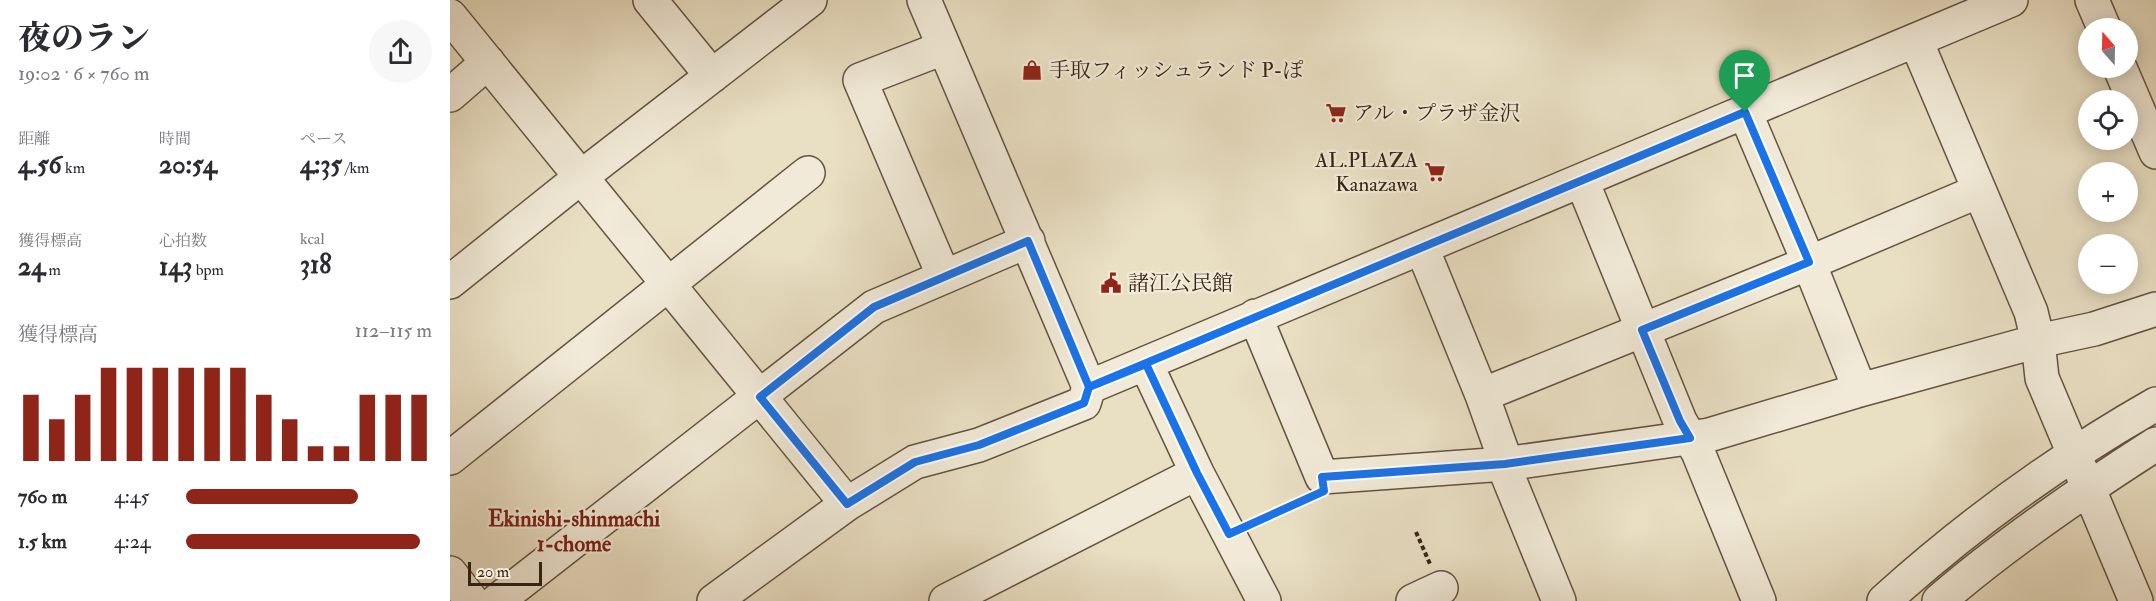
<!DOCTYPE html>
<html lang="ja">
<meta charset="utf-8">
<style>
:root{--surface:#fff;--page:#f7f7f7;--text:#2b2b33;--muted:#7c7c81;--accent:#8f2418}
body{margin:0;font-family:"IM FELL Double Pica","Noto Serif JP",serif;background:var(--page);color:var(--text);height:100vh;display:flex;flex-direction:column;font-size:22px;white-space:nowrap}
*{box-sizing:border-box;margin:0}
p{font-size:20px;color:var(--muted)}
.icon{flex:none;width:33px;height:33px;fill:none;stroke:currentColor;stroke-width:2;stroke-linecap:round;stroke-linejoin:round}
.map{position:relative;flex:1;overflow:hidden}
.side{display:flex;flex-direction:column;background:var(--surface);width:450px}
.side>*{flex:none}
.needle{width:39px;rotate:340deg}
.tools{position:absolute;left:1628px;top:18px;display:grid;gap:12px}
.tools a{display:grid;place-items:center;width:60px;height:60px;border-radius:50%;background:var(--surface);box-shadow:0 3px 15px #0003;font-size:30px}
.scale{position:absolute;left:18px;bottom:15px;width:74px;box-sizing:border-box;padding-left:6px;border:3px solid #372415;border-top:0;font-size:16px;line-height:21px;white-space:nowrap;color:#372415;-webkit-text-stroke:4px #f1ead8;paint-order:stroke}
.pin{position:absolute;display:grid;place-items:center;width:51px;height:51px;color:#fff;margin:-62px -26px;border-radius:50% 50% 50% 0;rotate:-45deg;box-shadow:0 0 6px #0007}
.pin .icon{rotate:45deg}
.round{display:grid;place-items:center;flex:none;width:63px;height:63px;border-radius:32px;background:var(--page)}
.summary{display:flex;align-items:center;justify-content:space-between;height:102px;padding:0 18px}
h1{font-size:33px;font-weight:800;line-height:45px}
.stats{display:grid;grid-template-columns:repeat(3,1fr);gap:9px;height:102px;padding:6px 18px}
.stats div{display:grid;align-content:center}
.stats b{font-size:26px;font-weight:800}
.stats small{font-size:16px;font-weight:400}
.stats p{font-size:16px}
.chart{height:168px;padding:12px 18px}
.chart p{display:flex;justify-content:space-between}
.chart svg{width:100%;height:108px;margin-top:6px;stroke:var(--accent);stroke-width:6}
ul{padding:0 18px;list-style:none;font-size:20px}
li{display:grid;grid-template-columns:96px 72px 1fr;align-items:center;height:45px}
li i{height:15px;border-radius:8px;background:var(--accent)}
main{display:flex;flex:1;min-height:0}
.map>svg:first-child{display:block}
</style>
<main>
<section class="side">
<div class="summary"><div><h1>夜のラン</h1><p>19:02 · 6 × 760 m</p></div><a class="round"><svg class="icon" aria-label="share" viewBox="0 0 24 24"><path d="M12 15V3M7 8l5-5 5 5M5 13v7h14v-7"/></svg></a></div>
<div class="stats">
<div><p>距離</p><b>4.56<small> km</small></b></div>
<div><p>時間</p><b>20:54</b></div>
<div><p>ペース</p><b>4:35<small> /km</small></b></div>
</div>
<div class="stats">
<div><p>獲得標高</p><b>24<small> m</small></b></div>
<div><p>心拍数</p><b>143<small> bpm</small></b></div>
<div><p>kcal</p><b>318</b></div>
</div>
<div class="chart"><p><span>獲得標高</span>112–115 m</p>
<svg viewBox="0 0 160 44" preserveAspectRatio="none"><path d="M5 44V17M15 44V27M25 44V17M35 44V6M45 44V6M55 44V6M65 44V6M75 44V6M85 44V6M95 44V17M105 44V27M115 44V38M125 44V38M135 44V17M145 44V17M155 44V17"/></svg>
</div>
<ul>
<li><b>760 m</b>4:45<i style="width:70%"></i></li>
<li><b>1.5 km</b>4:24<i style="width:95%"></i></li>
</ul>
</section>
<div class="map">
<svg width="1706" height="601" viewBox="0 0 1706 601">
<rect width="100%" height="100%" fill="#e9dfc3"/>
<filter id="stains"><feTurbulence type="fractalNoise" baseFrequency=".00333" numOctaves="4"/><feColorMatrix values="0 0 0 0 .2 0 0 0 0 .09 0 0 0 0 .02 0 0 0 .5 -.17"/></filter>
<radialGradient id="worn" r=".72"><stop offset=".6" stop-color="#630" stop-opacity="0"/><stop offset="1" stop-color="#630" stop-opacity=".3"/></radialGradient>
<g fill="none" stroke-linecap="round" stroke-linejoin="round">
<g stroke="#645340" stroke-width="36">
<path id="minor" d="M200,0L262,76
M474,0L639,387
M1642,0L1654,28
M0,16L397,504
M1466,41L1581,312L1588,341L1592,378L1686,601
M493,48L410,80L494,277
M1670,68L1706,152
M0,95L38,62
M1295,112L1359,263L1410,390
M1132,181L1230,421L1248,452L1309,601
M972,248L1032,395L1052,451L1057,474L1109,601
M0,282L131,177L360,0
M805,316L872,477L1055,464L1259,435L1410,390L1588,341L1644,329L1706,309
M696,364L747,473L814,601
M1032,395L1359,263L1529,191
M0,458L358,173
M0,573L22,601
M47,601L424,307L578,241
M264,601L397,504L465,462L529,445L634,403L639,387L1561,0
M496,601L747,473
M963,601L991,588
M1434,601C1517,526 1609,459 1706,404
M1489,601C1556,543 1631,492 1706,444"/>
</g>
<path stroke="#372415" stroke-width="4" stroke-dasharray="4.5 3" stroke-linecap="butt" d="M804,523L855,500
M966,532L980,564"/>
<use href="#minor" stroke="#f1ead8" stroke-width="33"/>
</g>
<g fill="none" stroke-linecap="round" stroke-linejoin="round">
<g stroke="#fff" stroke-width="12">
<path id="route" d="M1295,112L639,387L634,403L529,445L465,462L397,504L310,397L424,307L578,241L639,387L696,364L747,473L779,534L874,491L872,477L1055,464L1240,438L1230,421L1192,330L1359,262L1295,112"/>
</g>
<use href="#route" stroke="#1a73e8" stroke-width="8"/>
</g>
<defs>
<g id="shop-bare" transform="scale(1.62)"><path d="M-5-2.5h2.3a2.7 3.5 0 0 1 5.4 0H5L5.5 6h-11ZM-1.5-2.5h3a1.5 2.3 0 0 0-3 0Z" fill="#8f2418" stroke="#f1ead8" stroke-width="2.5" paint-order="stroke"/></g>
<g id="supermarket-bare" transform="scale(1.62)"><path d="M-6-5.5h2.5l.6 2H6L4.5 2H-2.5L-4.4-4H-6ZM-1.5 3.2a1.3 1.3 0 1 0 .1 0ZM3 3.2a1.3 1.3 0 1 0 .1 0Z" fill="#8f2418" stroke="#f1ead8" stroke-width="2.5" paint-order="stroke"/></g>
<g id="civic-bare" transform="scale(1.62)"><path d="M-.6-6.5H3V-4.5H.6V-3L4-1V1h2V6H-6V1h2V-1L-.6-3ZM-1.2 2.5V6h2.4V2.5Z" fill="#8f2418" stroke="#f1ead8" stroke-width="2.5" paint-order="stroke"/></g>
</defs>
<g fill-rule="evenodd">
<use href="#shop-bare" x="582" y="70"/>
<use href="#supermarket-bare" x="886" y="113"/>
<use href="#supermarket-bare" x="985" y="172"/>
<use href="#civic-bare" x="661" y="283"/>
</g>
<g text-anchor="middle" stroke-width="4.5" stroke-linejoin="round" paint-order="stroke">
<g font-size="21" fill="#372415" stroke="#f1ead8" text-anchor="start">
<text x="599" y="77">手取フィッシュランド P-ぽ</text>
<text x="903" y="120">アル・プラザ金沢</text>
<text x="968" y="167" text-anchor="end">AL.PLAZA<tspan x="968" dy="24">Kanazawa</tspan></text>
<text x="678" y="290">諸江公民館</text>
</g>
<g font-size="22" font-weight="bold" fill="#7a1f14" stroke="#f1ead8">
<text x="124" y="526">Ekinishi-shinmachi<tspan x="124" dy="25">1-chome</tspan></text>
</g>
</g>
<rect width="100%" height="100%" filter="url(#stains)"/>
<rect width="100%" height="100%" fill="url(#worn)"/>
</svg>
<div class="tools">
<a><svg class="needle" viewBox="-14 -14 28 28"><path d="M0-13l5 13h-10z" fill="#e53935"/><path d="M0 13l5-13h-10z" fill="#7c7c81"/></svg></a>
<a><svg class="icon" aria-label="locate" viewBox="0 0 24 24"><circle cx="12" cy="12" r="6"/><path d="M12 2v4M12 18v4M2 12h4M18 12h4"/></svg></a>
<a>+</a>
<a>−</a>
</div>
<div class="scale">20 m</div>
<div class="pin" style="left:1295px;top:112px;background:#1e9e55"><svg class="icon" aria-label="arrive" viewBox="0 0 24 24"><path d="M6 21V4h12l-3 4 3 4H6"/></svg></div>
</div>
</main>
